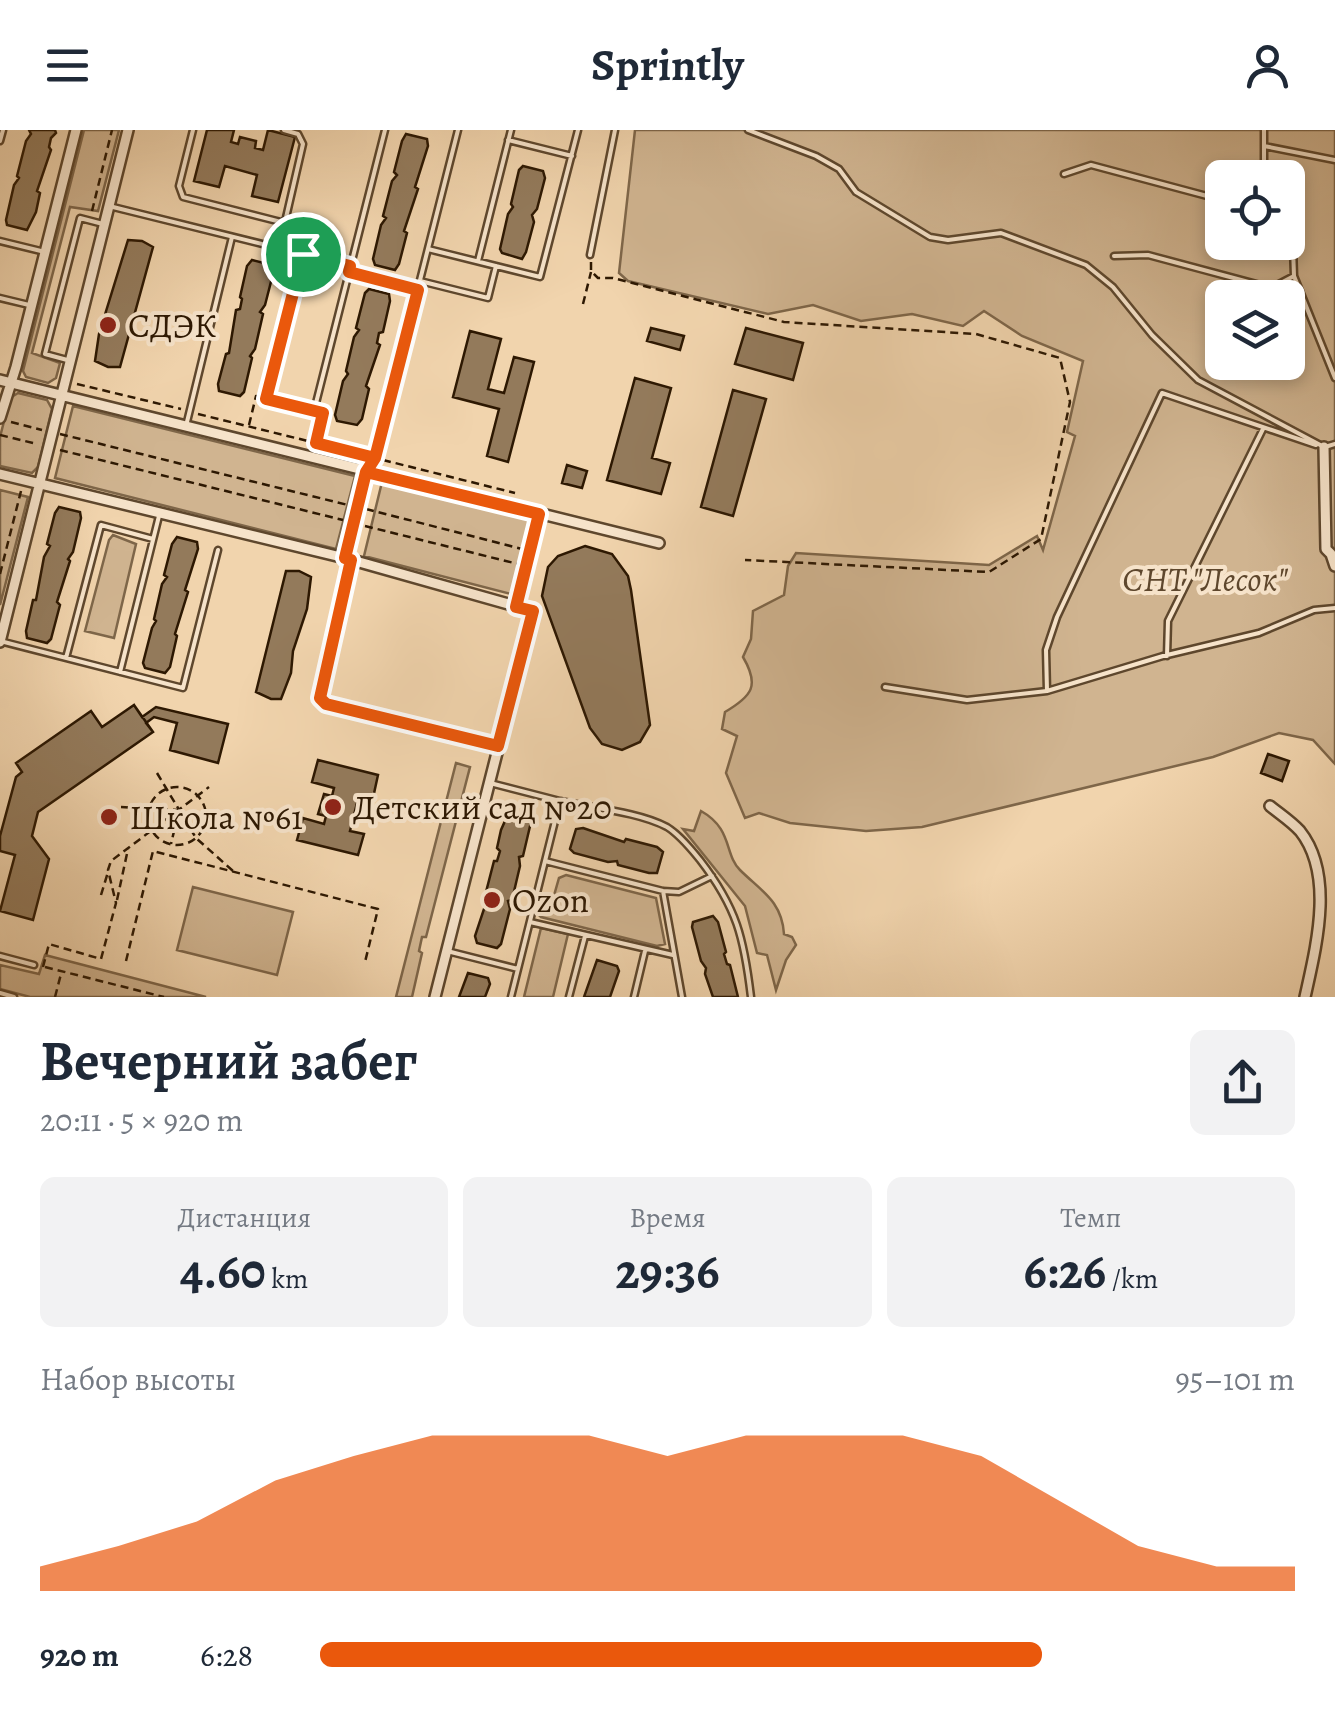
<!DOCTYPE html>
<html lang="ru">
<meta charset="utf-8">
<style>
:root{--surface:#fff;--page:#f2f2f3;--text:#1f2937;--muted:#747a83;--accent:#ea580c}
body{margin:0;font-family:Alegreya,serif;background:var(--page);color:var(--text);height:100vh;display:flex;flex-direction:column;font-size:38px;white-space:nowrap}
*{box-sizing:border-box;margin:0}
p{font-size:32px;color:var(--muted)}
.icon{flex:none;width:55px;height:55px;fill:none;stroke:currentColor;stroke-width:2;stroke-linecap:round;stroke-linejoin:round}
.map{position:relative;height:867px;overflow:hidden}
.side{display:flex;flex-direction:column;background:var(--surface);flex:1}
.side>*{flex:none}
.controls{position:absolute;left:1205px;top:30px;display:grid;gap:20px}
.controls a{display:grid;place-items:center;width:100px;height:100px;border-radius:15px;background:var(--surface);box-shadow:0 5px 15px #0003;font-size:50px}
.pin{position:absolute;display:grid;place-items:center;width:85px;height:85px;color:#fff;margin:-42px;border:5px solid #fff;border-radius:50%;box-shadow:0 2px 10px #0007}
.round{display:grid;place-items:center;flex:none;width:105px;height:105px;border-radius:15px;background:var(--page)}
.headline{display:flex;align-items:center;justify-content:space-between;height:170px;padding:0 40px}
h1{font-size:55px;font-weight:700;line-height:75px}
.figures{display:grid;grid-template-columns:repeat(3,1fr);gap:15px;height:170px;padding:10px 40px}
.figures div{display:grid;align-content:center;border-radius:15px;background:var(--page);text-align:center}
.figures b{font-size:50px;font-weight:700}
.figures small{font-size:28px;font-weight:400}
.figures p{font-size:28px}
.chart{height:280px;padding:20px 40px}
.chart p{display:flex;justify-content:space-between}
.chart svg{width:100%;height:180px;margin-top:10px;fill:var(--accent);opacity:.7}
ul{padding:0 40px;list-style:none;font-size:32px}
li{display:grid;grid-template-columns:160px 120px 1fr;align-items:center;height:75px}
li i{height:25px;border-radius:12px;background:var(--accent)}
header{display:flex;justify-content:space-between;align-items:center;height:130px;padding:0 40px;background:var(--surface);font-size:45px;font-weight:700}
.map>svg:first-child{display:block}
</style>
<header><svg class="icon" aria-label="menu" viewBox="0 0 24 24"><path d="M4 6h16M4 12h16M4 18h16"/></svg>Sprintly<svg class="icon" aria-label="person" viewBox="0 0 24 24"><circle cx="12" cy="8" r="4"/><path d="M4 21q1-7 8-7t8 7"/></svg></header>
<div class="map">
<svg width="1335" height="867" viewBox="0 0 1335 867">
<rect width="100%" height="100%" fill="#f1d4ad"/>
<filter id="stains"><feTurbulence type="fractalNoise" baseFrequency=".002" numOctaves="4"/><feColorMatrix values="0 0 0 0 .2 0 0 0 0 .09 0 0 0 0 .02 0 0 0 .5 -.17"/></filter>
<radialGradient id="worn" r=".72"><stop offset=".6" stop-color="#630" stop-opacity="0"/><stop offset="1" stop-color="#630" stop-opacity=".3"/></radialGradient>
<path fill="#d0b490" stroke="#7e6649" stroke-width="2.5" fill-rule="evenodd" d="M84,0H119L98,81L70,77L32,223L60,233L56,248L48,253L26,247L23,241Z
M635,0H1335V634L1313,610L1279,603L1213,627L922,697L866,701L790,693L759,683L745,688L726,643L737,606L722,599L725,582C752,566 760,556 743,527L751,509L753,481L784,465L788,436L796,423L989,435L1037,406L1043,420L1075,306L1067,302L1083,231L1022,206L984,181L963,196L912,184L861,191L813,175L768,184L628,151L619,143ZM1222,48H1288V112H1222ZM1222,168H1288V232H1222Z
M18,263L47,270L52,279L38,337L32,343L0,336V307L10,268Z
M73,276L355,346L336,419L55,348Z
M382,352L530,389L511,464L364,426Z
M0,360L28,367L0,475Z
M113,405L136,414L114,508L85,501L109,410Z
M456,633L470,637L426,807H422L419,821L422,823L412,867H396Z
M701,681C733,699 724,724 740,740C761,761 782,771 784,804L792,807L796,815L786,830L776,860L767,825L757,823L745,776L683,699L694,701Z
M566,745L656,768L665,814L657,816L541,787L535,781L538,766L553,769L559,748Z
M193,757L293,782L277,845L177,820Z
M541,798L568,804L553,867H524Z
M45,825L206,867H30L0,859V835L39,844Z"/>
<path fill="#937a5b" stroke="#2d1802" stroke-width="2.5" d="M29,0H55L56,3L51,8L49,17L51,20L37,61L40,63L36,82L27,100L7,95L6,90L14,55L19,48L17,46L26,11L31,4Z
M207,0H234L231,12L238,14L240,7L256,11L255,18L263,20L268,0L295,7L278,72L252,66L257,45L225,36L219,57L194,51Z
M406,4L427,9L428,16L415,57L418,59L404,101L407,103L399,134L395,140L375,135L373,129L381,95L386,88L383,86L392,51L397,45L394,42L402,11Z
M523,36L543,41L545,48L537,79L532,85L534,92L526,122L522,129L502,123L500,119L508,84L513,77L511,74L519,40Z
M128,110L142,111L153,117L120,237H108L95,231L99,204Z
M252,130L272,135L274,140L265,175L260,182L263,184L255,219L250,226L252,228L244,262L240,266L219,261L218,254L226,224L229,223L236,180L240,179L242,169L240,167L247,136Z
M369,159L389,164L390,171L383,202L379,203L377,213L380,215L366,256L369,259L362,289L357,295L337,291L335,285L343,251L348,244L346,241L354,207L359,200L356,198L365,163Z
M651,198L684,206L680,220L647,211Z
M746,198L803,213L793,250L735,234Z
M470,201L501,209L488,259L504,263L514,227L534,232L508,332L487,326L499,279L453,267Z
M635,248L671,258L652,328L670,333L661,364L607,350Z
M733,260L766,269L733,386L701,377Z
M567,335L587,341L582,358L562,353Z
M59,377L80,382L81,388L73,422L68,429L70,431L57,472L60,475L51,509L47,513L27,508L26,501L33,470H36L44,427L50,416L47,414L55,383Z
M177,407L197,412L198,419L185,460L188,462L175,504L177,506L170,537L165,543L145,538L143,533L152,498L156,491L154,489L162,454L167,447L164,445L172,414Z
M585,416L612,424L628,446L631,460L650,595L640,612L622,620L602,614L590,598L542,466L548,437L558,426Z
M286,441H299L311,447L307,479L293,521L291,543L281,569H271L256,562Z
M134,575L153,602L38,682L32,706L49,729L33,790L0,781L15,725L0,721V706L16,647L22,642L16,633L91,581L102,597Z
M134,575L142,587L156,577L228,594L218,633L170,620L177,593L154,587L146,593L153,602L38,682L32,706L49,729L33,790L0,781L15,725L0,721V706L16,647L22,642L16,633L91,581L102,597Z
M1268,624L1289,631L1282,651L1261,643Z
M318,630L378,645L373,668L359,665L350,701L364,704L358,725L297,710L303,688L324,694L326,686L318,684L324,664L332,666L334,658L312,652Z
M509,682L530,687L531,692L523,726L519,727L520,736L512,770L508,771L510,779L501,814L497,818L477,813L475,806L489,764L486,762L494,731H497L500,721L497,718L501,700Z
M583,698L624,712L626,709L657,717L663,722L657,743H649L618,735L617,731L608,732L574,723L570,719L576,699Z
M713,786L718,792L726,822L724,824L727,834L730,835L738,867H713L705,844L706,838L701,831L692,797L693,792Z
M597,830L617,836L619,841L610,867H584Z
M468,843L488,848L490,854L485,867H459Z"/>
<g fill="none" stroke-linecap="round" stroke-linejoin="round">
<g stroke="#5e472d" stroke-width="9">
<path id="lane" d="M193,0L179,56L183,67L285,93
M748,0L816,26L839,39L856,62L930,107L948,110L1001,103L1086,135L1113,157L1152,205L1198,250L1324,317
M1264,0V48
M508,10L572,26
M0,11L3,0
M1264,16L1335,30
M1064,44L1091,35L1222,70
M113,77L351,136
M1288,87L1292,89L1294,146L1335,248
M0,111L45,122
M279,118L303,14L298,4L284,0
M428,119L540,147L578,0
M303,124L266,269L314,281L385,0
M590,125L615,0
M1114,126L1148,125L1271,158L1294,146
M478,131L511,0
M420,151L488,168L496,136
M0,168L29,175
M71,231L45,224L80,88L103,94
M186,296L232,107
M1325,317L1335,314
M369,338L375,328L458,0
M350,433L320,568L322,571L499,616
M0,511L183,558L218,420
M1167,526L1168,491L1263,299
M66,528L101,395L153,409
M120,542L159,386
M885,557L967,570L1047,561L1163,526L1259,503L1314,480L1335,478
M1047,561L1046,520L1057,487L1162,263L1316,315
M490,653L560,671L511,867
M560,671C592,678 639,682 667,697C680,705 691,719 700,730C737,778 744,808 751,867
M545,731L663,761L679,762L712,746
M663,761L682,867
M530,792L673,825
M447,821L518,839
M0,826L34,835
M0,863L14,867
M569,867L585,806
M634,867L645,821"/>
</g>
<g stroke="#5e472d" stroke-width="14">
<path id="street" d="M0,250L659,413
M0,288L16,237L76,0
M1324,317L1326,419L1331,424L1335,436
M0,344L345,428L533,481L435,867
M345,428L366,342
M0,512L128,0
M1270,676C1280,684 1292,692 1300,701C1335,745 1316,817 1305,867"/>
</g>
<path stroke="#2d1802" stroke-width="2.5" stroke-dasharray="8 5" stroke-linecap="butt" d="M92,81L112,0
M591,132V141L598,148H613L784,192L976,204L1060,228L1070,272L1041,409L989,442L745,430
M355,144L411,158
M583,174L591,142
M77,254L181,279
M198,284L365,325
M11,292L42,300
M249,295L256,266L259,267
M60,304L348,375
M0,305L37,314
M316,312L323,283H321
M60,320L343,390
M383,330L515,363
M366,379L530,421
M365,396L526,436
M0,444L21,361
M519,466L537,391
M157,643L196,708L233,741
M148 686a29 29 0 1 1 58 0a29 29 0 1 1-58 0Z
M121,677L179,680L171,714
M101,765L108,742
M117,770L128,719
M126,831L153,721L378,779L365,832
M43,837L49,814L101,829L116,773L108,740L111,731L209,657
M45,837L164,867
M55,867L61,844"/>
<use href="#lane" stroke="#f6e3ca" stroke-width="4"/>
<use href="#street" stroke="#f6e3ca" stroke-width="9"/>
</g>
<g fill="none" stroke-linecap="round" stroke-linejoin="round">
<g stroke="#fff" stroke-width="20">
<path id="route" d="M303,124L350,136L349,142L418,160L375,328L366,342L345,428L351,430L320,568L326,574L498,616L533,481L516,477L539,384L366,342L375,328L316,313L323,283L266,269L303,124"/>
</g>
<use href="#route" stroke="#ea580c" stroke-width="12"/>
</g>
<g fill="#8f2418" stroke="#f6e3ca" stroke-width="4">
<circle cx="108" cy="195" r="10"/>
<circle cx="333" cy="677" r="10"/>
<circle cx="109" cy="687" r="10"/>
<circle cx="492" cy="770" r="10"/>
</g>
<g text-anchor="middle" stroke-width="8" stroke-linejoin="round" paint-order="stroke">
<g font-size="35" fill="#2d1802" stroke="#f6e3ca" text-anchor="start">
<text x="128" y="207">СДЭК</text>
<text x="353" y="689">Детский сад №20</text>
<text x="129" y="699">Школа №61</text>
<text x="512" y="782">Ozon</text>
</g>
<g font-size="35" font-style="italic" fill="#5e472d" stroke="#f6e3ca">
<text x="1205" y="461">СНТ "Лесок"</text>
</g>
</g>
<rect width="100%" height="100%" filter="url(#stains)"/>
<rect width="100%" height="100%" fill="url(#worn)"/>
</svg>
<div class="controls">
<a><svg class="icon" aria-label="locate" viewBox="0 0 24 24"><circle cx="12" cy="12" r="6"/><path d="M12 2v4M12 18v4M2 12h4M18 12h4"/></svg></a>
<a><svg class="icon" aria-label="layers" viewBox="0 0 24 24"><path d="M12 4l9 5-9 5-9-5zM3 14l9 5 9-5"/></svg></a>
</div>
<div class="pin" style="left:303px;top:124px;background:#1e9e55"><svg class="icon" aria-label="arrive" viewBox="0 0 24 24"><path d="M6 21V4h12l-3 4 3 4H6"/></svg></div>
</div>
<section class="side">
<div class="headline"><div><h1>Вечерний забег</h1><p>20:11 · 5 × 920 m</p></div><a class="round"><svg class="icon" aria-label="share" viewBox="0 0 24 24"><path d="M12 15V3M7 8l5-5 5 5M5 13v7h14v-7"/></svg></a></div>
<div class="figures">
<div><p>Дистанция</p><b>4.60<small> km</small></b></div>
<div><p>Время</p><b>29:36</b></div>
<div><p>Темп</p><b>6:26<small> /km</small></b></div>
</div>
<div class="chart"><p><span>Набор высоты</span>95–101 m</p>
<svg viewBox="0 0 160 44" preserveAspectRatio="none"><path d="M0 44V38L10 33L20 27L30 17L40 11L50 6L60 6L70 6L80 11L90 6L100 6L110 6L120 11L130 22L140 33L150 38L160 38V44z"/></svg>
</div>
<ul>
<li><b>920 m</b>6:28<i style="width:74%"></i></li>
</ul>
</section>
